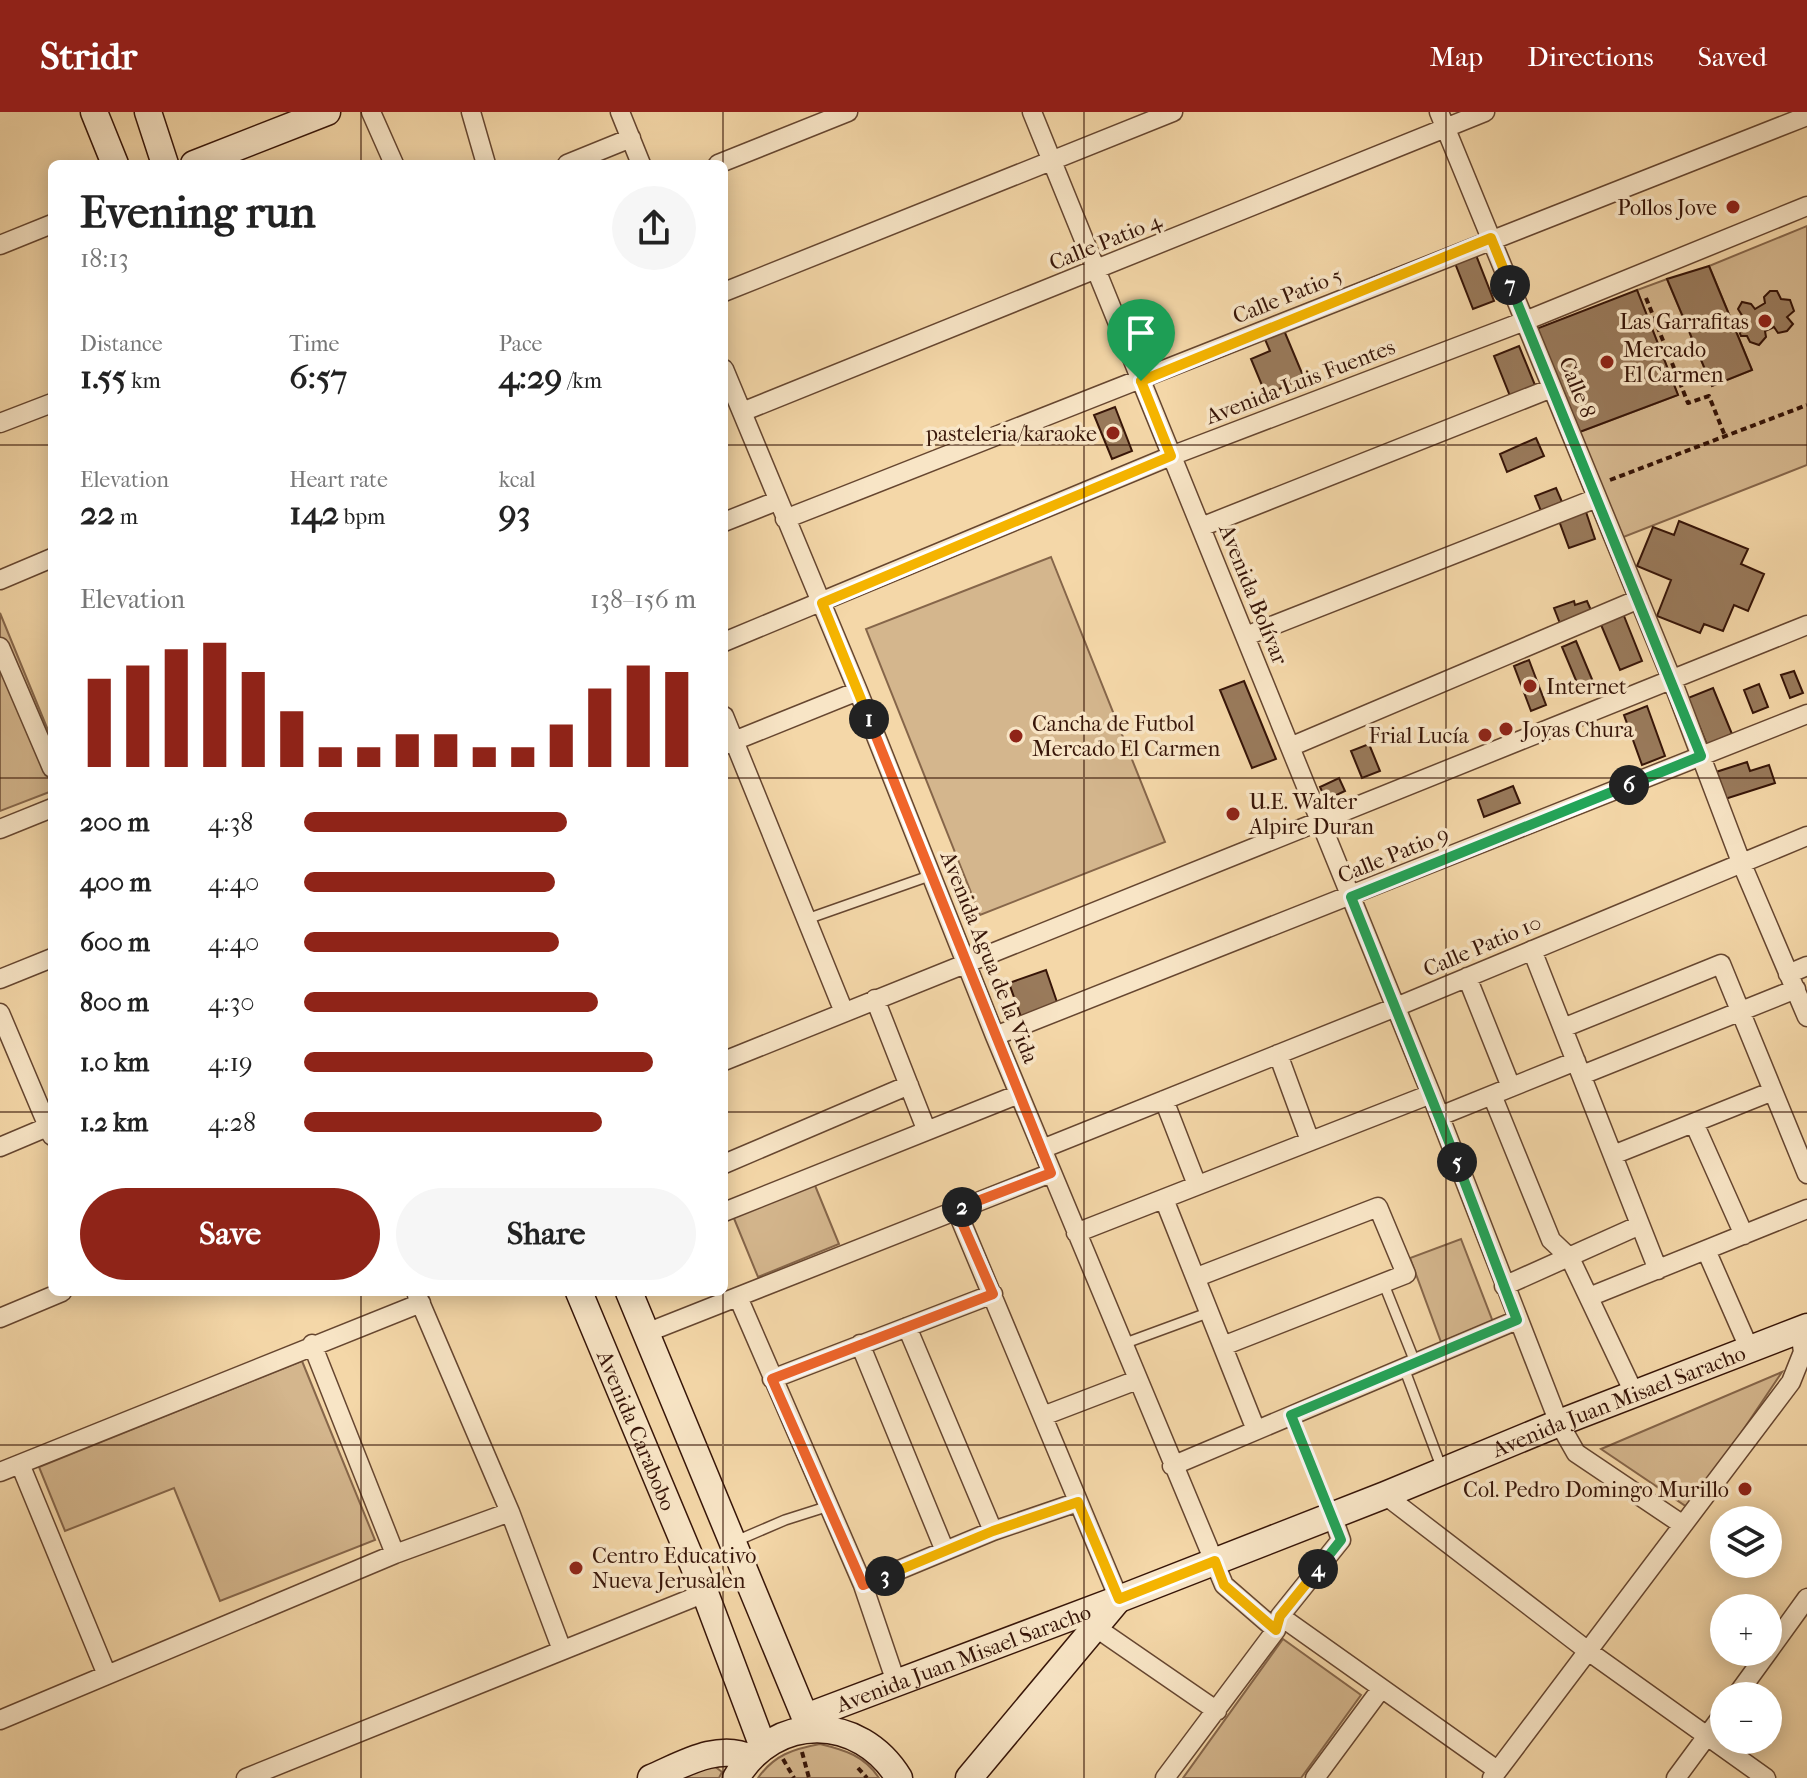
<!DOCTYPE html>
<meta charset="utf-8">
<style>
:root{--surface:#fff;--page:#f6f6f6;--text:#222;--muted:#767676;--accent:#8f2418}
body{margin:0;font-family:"IM FELL French Canon",serif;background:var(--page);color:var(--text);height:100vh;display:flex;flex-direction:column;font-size:30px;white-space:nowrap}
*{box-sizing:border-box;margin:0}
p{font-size:26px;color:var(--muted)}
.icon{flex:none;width:44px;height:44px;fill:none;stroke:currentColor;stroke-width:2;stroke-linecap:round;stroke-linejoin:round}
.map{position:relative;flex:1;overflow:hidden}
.details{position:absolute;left:48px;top:48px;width:680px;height:1136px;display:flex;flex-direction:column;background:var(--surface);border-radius:12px;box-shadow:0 4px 20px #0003}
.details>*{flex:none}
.controls{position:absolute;left:1710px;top:1394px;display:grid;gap:16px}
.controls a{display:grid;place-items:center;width:72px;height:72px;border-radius:50%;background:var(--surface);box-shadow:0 4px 20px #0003;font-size:40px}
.pin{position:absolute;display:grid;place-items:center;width:68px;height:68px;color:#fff;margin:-82px -34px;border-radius:50% 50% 50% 0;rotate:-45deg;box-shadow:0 0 8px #0007}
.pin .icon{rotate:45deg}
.km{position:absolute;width:40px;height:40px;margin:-20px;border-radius:50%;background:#222;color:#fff;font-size:22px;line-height:40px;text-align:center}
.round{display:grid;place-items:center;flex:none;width:84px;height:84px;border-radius:42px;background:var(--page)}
.headline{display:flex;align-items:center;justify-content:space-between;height:136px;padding:0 32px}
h1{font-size:44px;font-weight:700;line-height:60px}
.metrics{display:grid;grid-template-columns:repeat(3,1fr);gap:12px;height:136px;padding:8px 32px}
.metrics div{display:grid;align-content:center}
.metrics b{font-size:34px;font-weight:700}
.metrics small{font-size:22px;font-weight:400}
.metrics p{font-size:22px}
.chart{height:224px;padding:16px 32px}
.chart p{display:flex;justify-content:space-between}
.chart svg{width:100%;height:144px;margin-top:8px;stroke:var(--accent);stroke-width:6}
.primary-button{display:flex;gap:16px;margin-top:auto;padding:16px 32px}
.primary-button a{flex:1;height:92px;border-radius:48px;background:var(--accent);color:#fff;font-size:32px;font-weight:700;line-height:92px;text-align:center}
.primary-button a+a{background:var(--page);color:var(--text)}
ul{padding:0 32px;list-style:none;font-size:26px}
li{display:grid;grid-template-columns:128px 96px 1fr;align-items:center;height:60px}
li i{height:20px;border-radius:10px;background:var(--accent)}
header{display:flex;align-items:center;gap:48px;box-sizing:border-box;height:112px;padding:0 40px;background:var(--accent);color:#fff}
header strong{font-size:38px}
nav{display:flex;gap:44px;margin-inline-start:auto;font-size:28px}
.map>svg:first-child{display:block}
</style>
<header>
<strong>Stridr</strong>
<nav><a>Map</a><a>Directions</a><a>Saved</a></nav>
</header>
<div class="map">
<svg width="1807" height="1666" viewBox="0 0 1807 1666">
<rect width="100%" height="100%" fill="#f4d7a8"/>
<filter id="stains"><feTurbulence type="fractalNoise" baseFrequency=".0025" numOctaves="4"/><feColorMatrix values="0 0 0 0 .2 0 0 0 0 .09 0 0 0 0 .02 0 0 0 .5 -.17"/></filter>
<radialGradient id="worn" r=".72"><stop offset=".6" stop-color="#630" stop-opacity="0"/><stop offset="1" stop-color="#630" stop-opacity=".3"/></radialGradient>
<path fill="#d4b68d" stroke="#86664a" stroke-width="2" d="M1807,114V353L1621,426L1577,321L1678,283L1637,178L1667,167L1712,274L1752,258L1709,154Z
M1051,445L1165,730L980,803L866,517Z
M0,501L52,628V679L0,699Z
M814,1071L839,1132L758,1165L733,1104Z
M1461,1127L1493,1210L1441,1230L1410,1146Z
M302,1249L375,1428L220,1489L174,1376L65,1419L39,1355Z
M1782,1260L1690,1397L1601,1337Z
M1283,1527L1361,1583L1301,1666H1183Z
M820,1632C845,1638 865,1644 879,1666H758C774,1643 793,1637 820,1632Z
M713,1653L722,1660L719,1666H680Z"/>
<path fill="#997a5b" stroke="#371508" stroke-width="2" d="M1474,138L1494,189L1473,197L1453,146Z
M1709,154L1752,258L1712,274L1667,167Z
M1637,178L1678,283L1577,321L1536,217Z
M1770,179H1777L1781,187L1790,188L1794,199L1787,205L1793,212L1787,219L1778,221L1774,215L1765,219L1766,225L1759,233L1750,230L1747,224H1741L1737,214L1743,205L1738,197L1742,190L1751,192L1755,197L1765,191L1764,185Z
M1283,216L1304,266L1266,283L1251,247L1270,239L1264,225Z
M1519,234L1537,278L1512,289L1494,244Z
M1115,295L1132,339L1112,347L1094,303Z
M1536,326L1544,344L1507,360L1500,342Z
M1556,376L1562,390L1541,399L1535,384Z
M1585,397L1595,427L1569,436L1558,406Z
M1679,409L1748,437L1741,452L1764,462L1748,499L1734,493L1723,519L1704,512L1700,521L1657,504L1671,468L1637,454L1653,415L1674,423Z
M1574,489L1575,493L1587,489L1593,503L1561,514L1554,496Z
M1622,499L1642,549L1620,558L1599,508Z
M1576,529L1594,572L1580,578L1562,535Z
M1529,548L1546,593L1531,599L1514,554Z
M1794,559L1803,581L1790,586L1781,563Z
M1244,569L1276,647L1252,656L1220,578Z
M1759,572L1768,595L1753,601L1744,578Z
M1713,576L1732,622L1707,633L1688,586Z
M1647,594L1665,644L1642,653L1624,603Z
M1369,632L1380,659L1362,666L1351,639Z
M1747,650L1750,659L1769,653L1775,671L1725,687L1716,660Z
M1339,666L1345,679L1326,688L1320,675Z
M1513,674L1520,691L1484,705L1478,688Z
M1046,858L1058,893L1021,905L1009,871Z"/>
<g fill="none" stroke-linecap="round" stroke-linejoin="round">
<g stroke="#664630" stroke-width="12">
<path id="lane" d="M807,807L932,763
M1383,1170L1415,1250
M1123,1232L1210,1200
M1404,1256L1442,1357
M1291,1303L1331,1400
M736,1429L785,1408L829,1394"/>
</g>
<g stroke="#664630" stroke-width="21">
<path id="street" d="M371,0L394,52
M471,0L486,52
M620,0L641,52
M1032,0L1431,982L1559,1311L1576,1341L1683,1413
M1439,0L1672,568L1741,750L1807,905
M567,52L631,26
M718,52L848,0
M0,133L52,112
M724,180L1173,0
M724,257L858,579L995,924L1224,1473L1276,1518
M742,300L1485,0
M0,311L52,291
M785,407C1126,274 1465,136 1807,4
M724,410L777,389
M1201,415L1552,276
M0,468L52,446
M1246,524L1597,386
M724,530L1171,344L1525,209L1807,94
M0,535L52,656
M724,604L844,900
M724,633L858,579
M1290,635L1639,487
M0,717L52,696
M1532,838L1658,1158
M1788,862L1807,854
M1467,865L1511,975
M0,867L52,846
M875,887L926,1017
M0,901L52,1024
M1563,916L1721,852L1807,1062
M995,924L1807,602
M1278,942L1310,1029
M724,949L1807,513
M1582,963L1796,877
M1492,983L1551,1128L1570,1146L1635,1283
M1164,988L1197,1073
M1440,1004L1576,949
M1694,1011L1744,1123
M0,1035L52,1013
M1042,1037L1396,895L1807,724
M1613,1043L1773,979
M724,1052L909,973
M1164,1087L1256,1318
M956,1097L1119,1487
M724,1100L1019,982
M1076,1121L1431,982
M1706,1138L1749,1236
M1197,1165L1378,1095L1406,1162L1223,1234
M1504,1174L1640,1113
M417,1183L510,1400L562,1538
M738,1185L863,1473L896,1570
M1589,1185L1807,1097
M0,1206L62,1180
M907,1215L993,1419
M646,1221L1051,1061
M312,1232L395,1442
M860,1232L945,1439
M772,1267L993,1182
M1043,1304L1137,1268
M20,1352L107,1563
M1172,1354L1517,1208
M0,1360L421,1191
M1385,1383L1588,1539L1766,1666
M863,1473L993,1419L1078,1390
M1280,1504L1497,1658
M1095,1515L1217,1599
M1768,1540L1807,1486
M1736,1584L1768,1540
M0,1608L395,1442L510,1400
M246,1666L705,1481
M1165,1666L1276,1518L1280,1504L1341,1428L1332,1403
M1315,1666L1381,1577
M1492,1666L1791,1270L1803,1240L1800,1219
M1676,1666L1724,1601"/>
</g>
<g stroke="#371508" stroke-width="29">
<g id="secondary">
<path d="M94,0L115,52"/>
<path d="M148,0L165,52"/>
<path d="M194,52L327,0"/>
<path id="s1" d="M579,1180L705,1481L763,1635"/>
<path d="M629,1180L810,1617"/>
<path id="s2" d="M806,1605L1119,1487L1385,1383L1559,1311L1807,1215"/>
<path d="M651,1666C680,1654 718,1630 750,1646"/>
<path d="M736,1666C775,1600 860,1602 899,1666"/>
<path d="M969,1666L1116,1490"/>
</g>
</g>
<path stroke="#371508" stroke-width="4" stroke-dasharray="6 4" stroke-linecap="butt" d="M1646,186L1688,291L1709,284L1725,324
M1610,368L1807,293
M802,1640L809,1666
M783,1647L794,1666
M858,1656L867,1666"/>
<use href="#lane" stroke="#f8e5c6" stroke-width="9"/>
<use href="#street" stroke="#f8e5c6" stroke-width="18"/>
<use href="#secondary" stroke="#f8e5c6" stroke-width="26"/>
</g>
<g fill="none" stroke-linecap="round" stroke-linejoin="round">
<g stroke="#fff" stroke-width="16">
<path id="split-1" d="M869,607L822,491L1171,344L1141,269"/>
</g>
<g stroke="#fff" stroke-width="16">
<path id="split-2" d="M869,607L1051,1061L962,1095"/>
</g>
<g stroke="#fff" stroke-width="16">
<path id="split-3" d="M885,1464L863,1473L772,1267L993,1182L956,1097L962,1095"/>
</g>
<g stroke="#fff" stroke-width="16">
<path id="split-4" d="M885,1464L993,1419L1078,1390L1119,1487L1215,1449L1224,1473L1276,1518L1280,1504L1318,1457"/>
</g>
<g stroke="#fff" stroke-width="16">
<path id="split-5" d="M1318,1457L1341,1428L1291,1303L1517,1208L1457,1050"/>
</g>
<g stroke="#fff" stroke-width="16">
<path id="split-6" d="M1457,1050L1351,785L1629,673"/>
</g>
<g stroke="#fff" stroke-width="16">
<path id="split-7" d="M1510,173L1701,644L1629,673"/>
</g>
<g stroke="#fff" stroke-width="16">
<path id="split-8" d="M1141,269L1491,126L1510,173"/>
</g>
<use href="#split-1" stroke="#f5b400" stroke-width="10"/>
<use href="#split-2" stroke="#f0652b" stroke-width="10"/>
<use href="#split-3" stroke="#f0652b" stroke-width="10"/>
<use href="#split-4" stroke="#f5b400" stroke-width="10"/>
<use href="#split-5" stroke="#22a559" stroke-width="10"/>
<use href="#split-6" stroke="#22a559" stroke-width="10"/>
<use href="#split-7" stroke="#22a559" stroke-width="10"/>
<use href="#split-8" stroke="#f5b400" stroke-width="10"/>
</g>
<path fill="none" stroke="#371508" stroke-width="2" stroke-opacity="0.55" d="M361,0V52M723,0V52M1084,0V1666M1446,0V1666M0,333H52M724,333H1807M0,666H52M724,666H1807M0,1000H52M724,1000H1807M361,1180V1666M723,1180V1666M0,1333H1807"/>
<g fill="#8f2418" stroke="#f8e5c6" stroke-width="3">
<circle cx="1733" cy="95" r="8"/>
<circle cx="1765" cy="209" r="8"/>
<circle cx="1607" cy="250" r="8"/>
<circle cx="1113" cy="321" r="8"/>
<circle cx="1530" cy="574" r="8"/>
<circle cx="1506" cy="617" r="8"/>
<circle cx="1485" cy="623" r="8"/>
<circle cx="1016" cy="624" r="8"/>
<circle cx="1233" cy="702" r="8"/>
<circle cx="1745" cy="1377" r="8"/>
<circle cx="576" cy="1456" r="8"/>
</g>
<g text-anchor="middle" stroke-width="7" stroke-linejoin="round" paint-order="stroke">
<g font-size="22" fill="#371508" stroke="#f8e5c6" text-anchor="start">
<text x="1717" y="103" text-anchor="end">Pollos Jove</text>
<text x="1749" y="217" text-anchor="end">Las Garrafitas</text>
<text x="1623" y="245">Mercado<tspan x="1623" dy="25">El Carmen</tspan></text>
<text x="1097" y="329" text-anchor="end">pasteleria/karaoke</text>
<text x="1546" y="582">Internet</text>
<text x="1032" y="619">Cancha de Futbol<tspan x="1032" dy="25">Mercado El Carmen</tspan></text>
<text x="1522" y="625">Joyas Chura</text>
<text x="1469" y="631" text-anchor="end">Frial Lucía</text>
<text x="1249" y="697">U.E. Walter<tspan x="1249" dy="25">Alpire Duran</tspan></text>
<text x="1729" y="1385" text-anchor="end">Col. Pedro Domingo Murillo</text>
<text x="592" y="1451">Centro Educativo<tspan x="592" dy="25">Nueva Jerusalen</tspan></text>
</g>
<g font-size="22" fill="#371508" stroke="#f8e5c6">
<text transform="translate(1105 129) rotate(-22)" y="8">Calle Patio 4</text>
<text transform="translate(1287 183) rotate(-22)" y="8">Calle Patio 5</text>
<text transform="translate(1300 269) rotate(-21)" y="8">Avenida Luis Fuentes</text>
<text transform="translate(1578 275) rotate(68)" y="8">Calle 8</text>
<text transform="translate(1254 482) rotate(68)" y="8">Avenida Bolívar</text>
<text transform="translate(1393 742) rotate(-22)" y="8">Calle Patio 9</text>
<text transform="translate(1482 833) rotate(-23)" y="8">Calle Patio 10</text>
<text transform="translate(990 845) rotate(68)" y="8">Avenida Agua de la Vida</text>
<text dy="8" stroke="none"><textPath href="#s2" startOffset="872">Avenida Juan Misael Saracho</textPath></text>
<text dy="8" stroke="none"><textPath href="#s1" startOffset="150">Avenida Carabobo</textPath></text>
<text dy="8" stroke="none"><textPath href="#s2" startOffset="168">Avenida Juan Misael Saracho</textPath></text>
</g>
</g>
<rect width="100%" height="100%" filter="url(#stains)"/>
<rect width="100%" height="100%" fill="url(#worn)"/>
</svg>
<div class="controls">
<a><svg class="icon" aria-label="layers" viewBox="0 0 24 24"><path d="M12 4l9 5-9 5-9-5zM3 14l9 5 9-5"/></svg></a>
<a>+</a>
<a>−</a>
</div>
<div class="pin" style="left:1141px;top:269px;background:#1e9e55"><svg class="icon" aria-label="arrive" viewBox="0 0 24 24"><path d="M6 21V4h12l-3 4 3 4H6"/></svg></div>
<b class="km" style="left:869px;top:607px">1</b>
<b class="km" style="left:962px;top:1095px">2</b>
<b class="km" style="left:885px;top:1464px">3</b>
<b class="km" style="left:1318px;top:1457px">4</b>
<b class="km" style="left:1457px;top:1050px">5</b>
<b class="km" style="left:1629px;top:673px">6</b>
<b class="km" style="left:1510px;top:173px">7</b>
<section class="details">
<div class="headline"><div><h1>Evening run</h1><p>18:13</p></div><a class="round"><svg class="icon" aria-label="share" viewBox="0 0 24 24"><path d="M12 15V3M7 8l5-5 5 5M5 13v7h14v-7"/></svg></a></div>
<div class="metrics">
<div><p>Distance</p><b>1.55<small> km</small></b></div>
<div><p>Time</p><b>6:57</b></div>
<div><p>Pace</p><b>4:29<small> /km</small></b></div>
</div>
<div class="metrics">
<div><p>Elevation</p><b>22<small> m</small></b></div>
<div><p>Heart rate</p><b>142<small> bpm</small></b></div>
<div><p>kcal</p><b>93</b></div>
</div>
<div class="chart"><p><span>Elevation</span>138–156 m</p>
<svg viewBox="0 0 160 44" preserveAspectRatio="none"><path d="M5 44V17M15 44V13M25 44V8M35 44V6M45 44V15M55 44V27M65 44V38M75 44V38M85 44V34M95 44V34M105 44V38M115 44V38M125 44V31M135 44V20M145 44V13M155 44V15"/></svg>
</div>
<ul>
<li><b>200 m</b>4:38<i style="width:67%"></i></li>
<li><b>400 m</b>4:40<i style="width:64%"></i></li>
<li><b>600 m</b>4:40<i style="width:65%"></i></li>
<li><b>800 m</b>4:30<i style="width:75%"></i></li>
<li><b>1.0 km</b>4:19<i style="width:89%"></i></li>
<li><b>1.2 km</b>4:28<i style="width:76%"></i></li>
</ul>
<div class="primary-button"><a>Save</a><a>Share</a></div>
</section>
</div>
